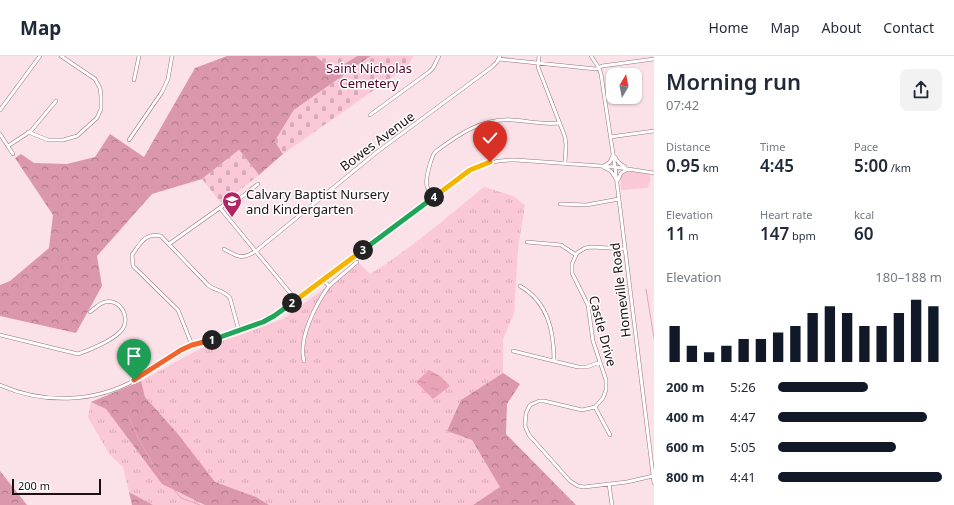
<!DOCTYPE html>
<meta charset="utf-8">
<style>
:root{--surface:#fff;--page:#f2f2f3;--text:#1f2937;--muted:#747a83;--line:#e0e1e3;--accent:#111827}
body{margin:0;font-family:"Noto Sans",sans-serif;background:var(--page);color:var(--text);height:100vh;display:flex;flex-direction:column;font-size:15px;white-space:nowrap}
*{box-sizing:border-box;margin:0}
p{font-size:13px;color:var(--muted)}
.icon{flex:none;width:22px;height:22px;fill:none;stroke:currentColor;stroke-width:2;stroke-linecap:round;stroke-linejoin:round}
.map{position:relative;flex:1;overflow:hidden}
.details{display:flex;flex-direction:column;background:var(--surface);width:300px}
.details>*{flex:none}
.needle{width:26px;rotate:10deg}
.tools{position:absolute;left:606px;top:12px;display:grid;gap:8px}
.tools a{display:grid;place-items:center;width:36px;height:36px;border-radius:8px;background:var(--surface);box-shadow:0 1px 3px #0004;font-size:20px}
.scale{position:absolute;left:12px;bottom:10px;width:89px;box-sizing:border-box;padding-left:4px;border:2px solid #1d1014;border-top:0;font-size:11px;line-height:14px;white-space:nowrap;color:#1d1014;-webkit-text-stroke:3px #fff;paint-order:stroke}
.pin{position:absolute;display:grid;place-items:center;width:34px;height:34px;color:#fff;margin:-41px -17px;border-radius:50% 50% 50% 0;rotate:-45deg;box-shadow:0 0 4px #0007}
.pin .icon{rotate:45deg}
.km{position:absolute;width:20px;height:20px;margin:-10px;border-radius:50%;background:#222;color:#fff;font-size:11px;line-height:20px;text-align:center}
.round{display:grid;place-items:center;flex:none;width:42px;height:42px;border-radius:8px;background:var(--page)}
.summary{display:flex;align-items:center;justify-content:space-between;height:68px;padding:0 12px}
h1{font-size:22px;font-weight:600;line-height:30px}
.figures{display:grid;grid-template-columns:repeat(3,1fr);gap:6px;height:68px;padding:4px 12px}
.figures div{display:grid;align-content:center}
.figures b{font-size:17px;font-weight:600}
.figures small{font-size:11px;font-weight:400}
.figures p{font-size:11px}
.chart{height:112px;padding:8px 12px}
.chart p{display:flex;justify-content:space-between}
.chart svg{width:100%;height:72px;margin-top:4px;stroke:var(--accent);stroke-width:6}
ul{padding:0 12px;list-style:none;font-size:13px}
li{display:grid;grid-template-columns:64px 48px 1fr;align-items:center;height:30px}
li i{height:10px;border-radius:5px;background:var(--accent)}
header{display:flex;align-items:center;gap:24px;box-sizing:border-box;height:56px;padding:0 20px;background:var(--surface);border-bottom:1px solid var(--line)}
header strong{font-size:19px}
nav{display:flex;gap:22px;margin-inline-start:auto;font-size:14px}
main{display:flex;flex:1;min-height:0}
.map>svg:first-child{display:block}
</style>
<header>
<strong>Map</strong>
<nav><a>Home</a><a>Map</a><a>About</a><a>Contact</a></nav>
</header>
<main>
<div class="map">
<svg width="654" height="449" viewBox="0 0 654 449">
<defs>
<pattern id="grass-tufts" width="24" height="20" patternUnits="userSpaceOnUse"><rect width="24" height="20" fill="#fac8d6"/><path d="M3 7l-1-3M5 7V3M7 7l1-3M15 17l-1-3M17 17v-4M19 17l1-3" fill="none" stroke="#d6abb7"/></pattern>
<pattern id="forest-crowns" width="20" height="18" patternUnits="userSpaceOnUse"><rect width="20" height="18" fill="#db97ac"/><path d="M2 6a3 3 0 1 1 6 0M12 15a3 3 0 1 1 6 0" fill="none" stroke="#b17a8b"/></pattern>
<pattern id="cemetery-stones" width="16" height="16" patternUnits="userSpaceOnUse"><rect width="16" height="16" fill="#fac8d6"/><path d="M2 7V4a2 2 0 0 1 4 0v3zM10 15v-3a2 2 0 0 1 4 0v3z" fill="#d6abb7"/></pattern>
<pattern id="water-ripples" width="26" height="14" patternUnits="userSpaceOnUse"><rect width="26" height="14" fill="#e8a3b7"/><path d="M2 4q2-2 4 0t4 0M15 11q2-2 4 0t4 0" fill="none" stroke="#c78b9c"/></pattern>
</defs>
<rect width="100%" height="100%" fill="#fbe1e8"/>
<path fill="url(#grass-tufts)" d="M484,131L513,140L525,149L518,192L514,257L503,284V317L461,344L447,375L472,384L501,431L473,449H269L256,441L215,426L178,378L145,341L141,325L198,294L283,263L359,207L370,218C411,193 447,161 484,131Z
M91,346L106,353L162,428L205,449H153L129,436L123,411L109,398L88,361Z"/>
<path fill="url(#forest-crowns)" d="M227,0H316L333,15L357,0H371L294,54L275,85L283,98L259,119L239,94L202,123L152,138L97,200L102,230L76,277L0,260V229L10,225L49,192L53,159L15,102L21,98L34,107L67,108L95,101L110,78L144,101L195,12Z
M503,317L520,328L507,348L506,378L576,449H473L500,431L472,384L447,375L461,344Z
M141,325L145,341L178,378L215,426L256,441L269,449H205L162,428L106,353L91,346Z
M0,415L27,449H0Z
M129,436L153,449H132Z"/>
<path fill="url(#cemetery-stones)" d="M316,0H357L333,15Z
M371,0H413L408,10L283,98L275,85L294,54Z
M239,94L259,119L222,148L202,123Z"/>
<path fill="#fac8d6" d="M628,115L649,118C651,122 650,128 647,132L621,134V120Z"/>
<path fill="url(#water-ripples)" d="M429,314L440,320L450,330L433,343L416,326Z"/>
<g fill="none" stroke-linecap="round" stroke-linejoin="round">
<path stroke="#e8a3b7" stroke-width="1" d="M646,233L654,282
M128,359L139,384L155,412L181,442L200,449"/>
<g stroke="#98737e" stroke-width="4">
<path id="minor" d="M539,0L538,11L565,81L566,89L565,107
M591,0L599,12L601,18L615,111L654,427
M499,3L596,13L602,10L654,3
M134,24L139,0
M0,54L40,0
M370,59L429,16L433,12L439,0
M28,76L48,84H63L77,80L97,62L101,53V40L100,32L95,23L61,0
M0,78L13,98
M610,81L654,75
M129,84L162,36L168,23L172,0
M8,90L31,75L56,45
M615,101L619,107L625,111
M604,110L610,106L613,99
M603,111L611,115L616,123
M618,124L621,117L628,113
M433,141C431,138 428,134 427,130C425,123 431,102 435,96C459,78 482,62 513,64C528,65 545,69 559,67
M560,148L586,149L619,143
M220,152L296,244
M527,186L561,189L576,199
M169,188L228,146L239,143L258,128
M224,193C238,201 242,204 256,195L377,96L492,11L497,6L500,0
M625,193L592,191L585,192L577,197L572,208V217L588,249L593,285L606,324V334L603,342L595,351L582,354L544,345H539L530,349L526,357L525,370L529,379L570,425L578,430L584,431L627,426L653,420
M329,230L357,206
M520,230C548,246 554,275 554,305
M0,279L78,298C90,294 111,285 120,276C132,265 122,242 105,246C100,247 94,253 90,256
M192,289L178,254L133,210L132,199C140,188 145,176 161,180L208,229C215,235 224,234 230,242L239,275
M513,295L578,311H587L600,306
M304,305C298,282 316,248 329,230L323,224
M0,329C43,348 94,347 135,324C154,313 171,298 192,290C199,287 207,285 215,283C236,276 255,270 274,260L463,119C480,108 496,103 516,104L615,111L654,117
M595,351L610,379
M609,428L612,449"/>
</g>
<use href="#minor" stroke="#fff" stroke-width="3"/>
</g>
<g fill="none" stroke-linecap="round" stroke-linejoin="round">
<g stroke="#fff" stroke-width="8">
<path id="split-1" d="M134,324L181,294L192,289L212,284"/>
</g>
<g stroke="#fff" stroke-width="8">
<path id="split-2" d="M212,284L263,266L274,260L292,247"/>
</g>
<g stroke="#fff" stroke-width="8">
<path id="split-3" d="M292,247L363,194"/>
</g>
<g stroke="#fff" stroke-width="8">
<path id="split-4" d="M363,194L434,141"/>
</g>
<g stroke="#fff" stroke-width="8">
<path id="split-5" d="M434,141L470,114L490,106"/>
</g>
<use href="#split-1" stroke="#f0652b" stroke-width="5"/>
<use href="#split-2" stroke="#22a559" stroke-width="5"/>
<use href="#split-3" stroke="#f5b400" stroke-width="5"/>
<use href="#split-4" stroke="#22a559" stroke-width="5"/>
<use href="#split-5" stroke="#f5b400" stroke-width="5"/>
</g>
<defs>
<g id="school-pin" transform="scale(1)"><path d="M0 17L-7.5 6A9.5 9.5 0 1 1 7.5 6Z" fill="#b12662" stroke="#fff"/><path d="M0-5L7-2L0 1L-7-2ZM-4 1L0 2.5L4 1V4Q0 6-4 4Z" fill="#fff"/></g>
</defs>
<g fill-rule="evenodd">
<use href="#school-pin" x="232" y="145"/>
</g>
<g text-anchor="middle" stroke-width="3" stroke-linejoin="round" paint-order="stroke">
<g font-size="13" fill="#56032a" stroke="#fff">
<text x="369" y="17">Saint Nicholas<tspan x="369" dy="15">Cemetery</tspan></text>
</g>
<g font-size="13" fill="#1d1014" stroke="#fff">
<text transform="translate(377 85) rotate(-37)" y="5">Bowes Avenue</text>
<text transform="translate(620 234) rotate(-97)" y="5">Homeville Road</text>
<text transform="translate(603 275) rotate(75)" y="5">Castle Drive</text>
</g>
<g font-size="13" fill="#1d1014" stroke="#fff" text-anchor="start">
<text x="246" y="143">Calvary Baptist Nursery<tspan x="246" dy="15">and Kindergarten</tspan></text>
</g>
</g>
</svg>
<div class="tools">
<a><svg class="needle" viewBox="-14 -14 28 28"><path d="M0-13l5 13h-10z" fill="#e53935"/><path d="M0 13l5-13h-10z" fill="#747a83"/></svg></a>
</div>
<div class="scale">200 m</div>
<div class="pin" style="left:134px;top:324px;background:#1e9e55"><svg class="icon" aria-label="arrive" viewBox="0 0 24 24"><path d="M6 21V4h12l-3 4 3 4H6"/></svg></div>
<div class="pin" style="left:490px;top:106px;background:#d93025"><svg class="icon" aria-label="check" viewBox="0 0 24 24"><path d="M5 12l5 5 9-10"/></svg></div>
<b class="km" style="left:212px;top:284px">1</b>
<b class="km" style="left:292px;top:247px">2</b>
<b class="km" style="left:363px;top:194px">3</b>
<b class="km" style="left:434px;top:141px">4</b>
</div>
<section class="details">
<div class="summary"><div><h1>Morning run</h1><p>07:42</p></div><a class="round"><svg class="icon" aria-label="share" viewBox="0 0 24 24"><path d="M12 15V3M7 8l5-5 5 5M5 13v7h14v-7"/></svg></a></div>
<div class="figures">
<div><p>Distance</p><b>0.95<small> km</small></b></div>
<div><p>Time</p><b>4:45</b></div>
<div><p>Pace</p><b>5:00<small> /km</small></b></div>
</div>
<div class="figures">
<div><p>Elevation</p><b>11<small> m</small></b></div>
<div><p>Heart rate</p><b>147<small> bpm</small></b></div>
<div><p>kcal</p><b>60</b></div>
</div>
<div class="chart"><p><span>Elevation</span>180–188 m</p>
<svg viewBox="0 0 160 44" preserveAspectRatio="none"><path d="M5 44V22M15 44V34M25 44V38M35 44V34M45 44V30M55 44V30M65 44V26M75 44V22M85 44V14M95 44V10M105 44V14M115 44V22M125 44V22M135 44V14M145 44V6M155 44V10"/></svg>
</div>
<ul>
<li><b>200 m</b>5:26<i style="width:55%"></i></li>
<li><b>400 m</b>4:47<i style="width:91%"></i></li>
<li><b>600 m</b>5:05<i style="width:72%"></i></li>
<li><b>800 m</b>4:41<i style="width:100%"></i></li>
</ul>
</section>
</main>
